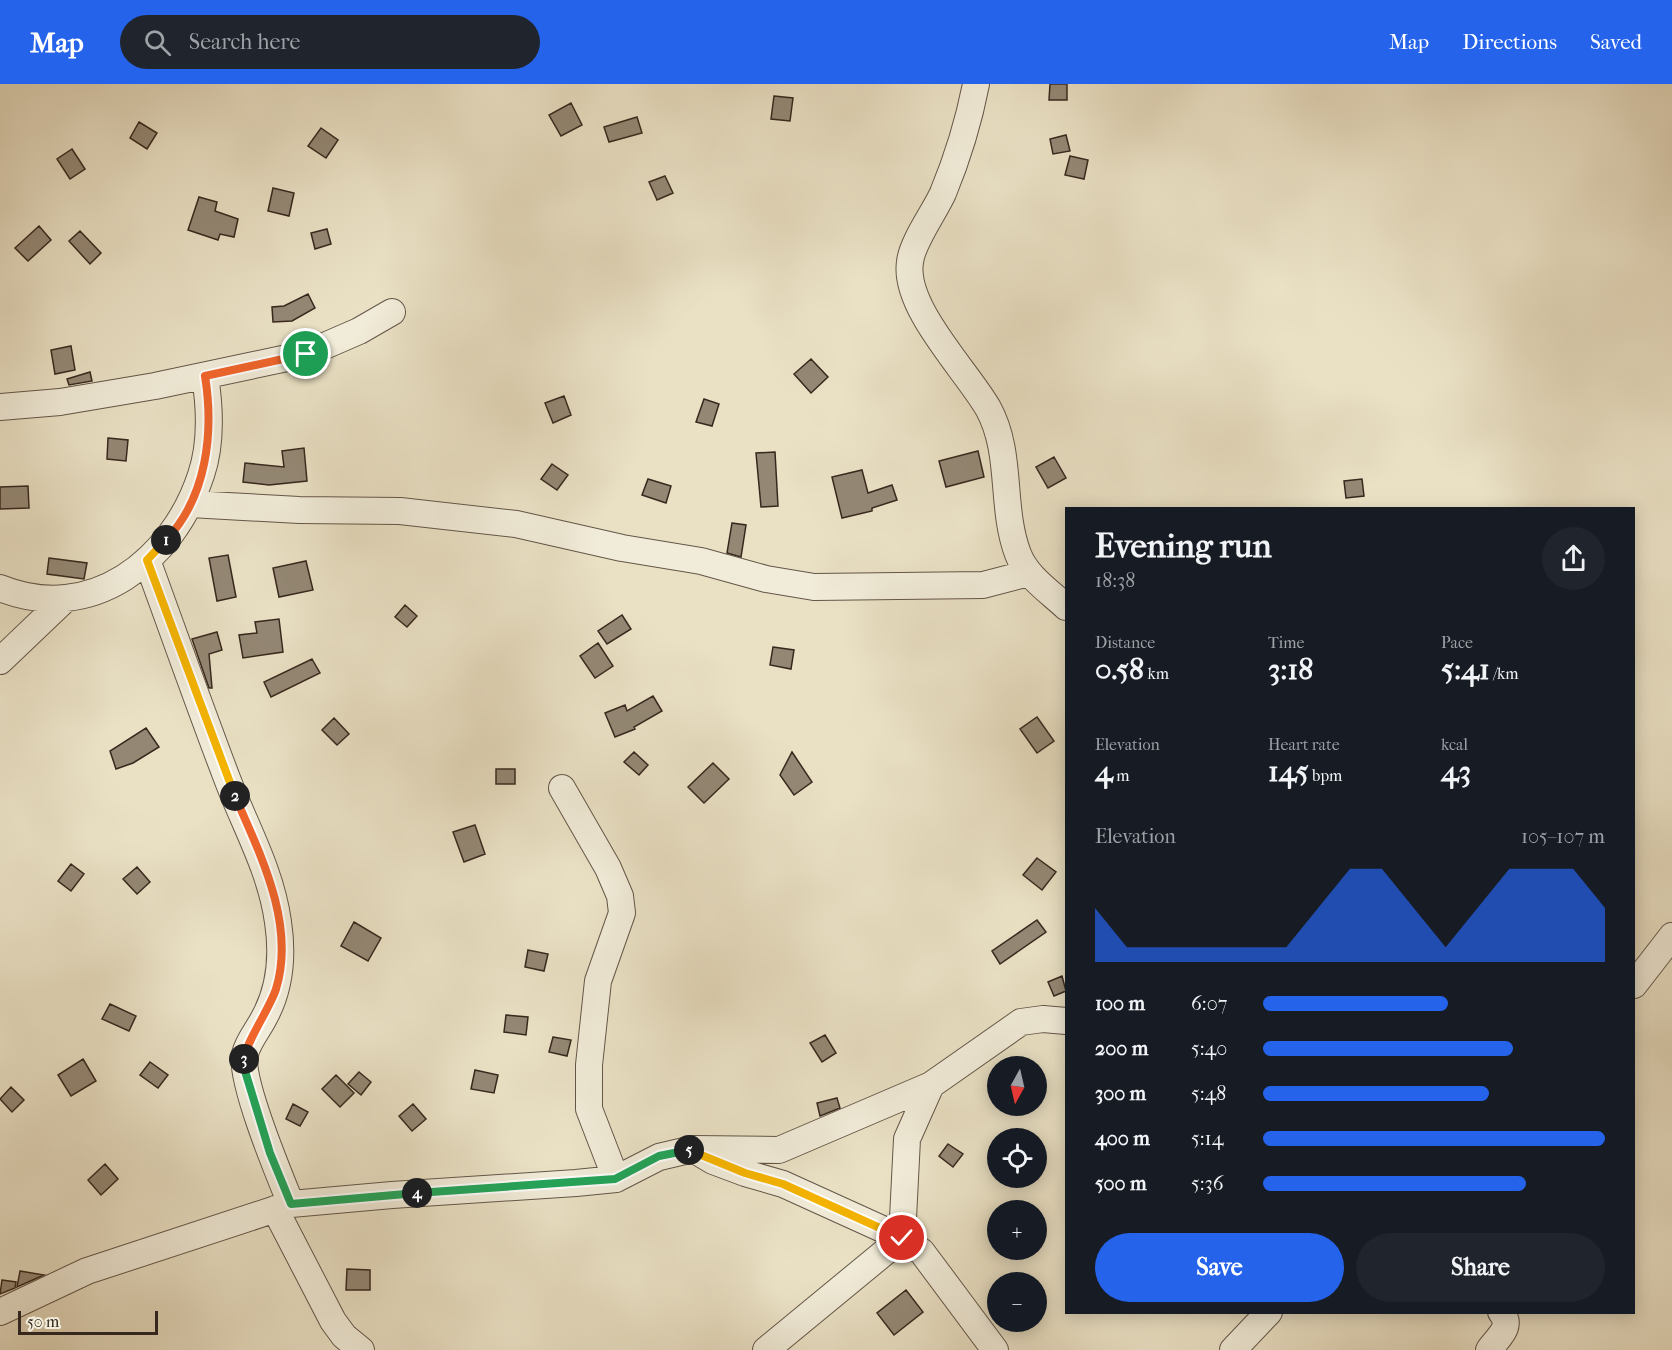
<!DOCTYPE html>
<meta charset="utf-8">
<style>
:root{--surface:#171b24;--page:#20242c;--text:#f1f3f6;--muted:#9ea1a6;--accent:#2563eb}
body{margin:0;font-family:"IM FELL French Canon",serif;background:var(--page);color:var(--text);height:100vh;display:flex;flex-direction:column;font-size:22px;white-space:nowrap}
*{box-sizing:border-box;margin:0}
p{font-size:20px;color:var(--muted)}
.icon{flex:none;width:33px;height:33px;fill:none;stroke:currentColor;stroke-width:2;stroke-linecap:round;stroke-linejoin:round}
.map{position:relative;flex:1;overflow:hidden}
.panel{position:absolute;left:1065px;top:423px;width:570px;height:807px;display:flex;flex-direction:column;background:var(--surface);border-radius:0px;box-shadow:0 3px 15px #0003}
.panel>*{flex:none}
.needle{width:39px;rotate:188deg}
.buttons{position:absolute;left:987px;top:972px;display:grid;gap:12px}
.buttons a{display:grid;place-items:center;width:60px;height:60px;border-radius:50%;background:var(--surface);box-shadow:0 3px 15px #0003;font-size:30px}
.scale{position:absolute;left:18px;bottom:15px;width:140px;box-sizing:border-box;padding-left:6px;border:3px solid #37281e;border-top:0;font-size:16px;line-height:21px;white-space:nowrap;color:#37281e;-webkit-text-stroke:4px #f1ecd9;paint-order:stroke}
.pin{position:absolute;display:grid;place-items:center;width:51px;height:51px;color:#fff;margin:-26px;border:3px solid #fff;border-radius:50%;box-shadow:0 2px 6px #0007}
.km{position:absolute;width:30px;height:30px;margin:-15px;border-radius:50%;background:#222;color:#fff;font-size:16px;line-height:30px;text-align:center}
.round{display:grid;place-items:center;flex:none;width:63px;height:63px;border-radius:32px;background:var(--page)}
.head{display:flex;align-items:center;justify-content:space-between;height:102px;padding:0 30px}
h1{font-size:33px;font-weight:700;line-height:45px}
.stats{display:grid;grid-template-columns:repeat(3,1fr);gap:9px;height:102px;padding:6px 30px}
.stats div{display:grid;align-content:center}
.stats b{font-size:30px;font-weight:700}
.stats small{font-size:16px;font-weight:400}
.stats p{font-size:16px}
.chart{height:168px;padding:12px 30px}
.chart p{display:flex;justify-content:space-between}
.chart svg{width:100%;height:108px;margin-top:6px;fill:var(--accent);opacity:.7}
.cta{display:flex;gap:12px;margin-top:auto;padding:12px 30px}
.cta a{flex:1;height:69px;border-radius:36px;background:var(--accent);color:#fff;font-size:24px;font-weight:700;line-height:69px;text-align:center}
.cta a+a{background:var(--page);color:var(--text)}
ul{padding:0 30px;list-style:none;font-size:20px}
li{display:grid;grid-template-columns:96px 72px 1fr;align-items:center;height:45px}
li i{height:15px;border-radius:8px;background:var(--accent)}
header{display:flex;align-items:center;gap:36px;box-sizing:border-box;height:84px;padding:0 30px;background:var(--accent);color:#fff}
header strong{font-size:28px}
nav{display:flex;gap:33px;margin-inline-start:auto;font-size:21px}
.search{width:420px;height:54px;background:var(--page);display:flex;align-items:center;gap:15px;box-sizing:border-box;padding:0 21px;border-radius:33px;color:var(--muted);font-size:22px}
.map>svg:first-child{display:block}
</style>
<header>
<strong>Map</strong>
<div class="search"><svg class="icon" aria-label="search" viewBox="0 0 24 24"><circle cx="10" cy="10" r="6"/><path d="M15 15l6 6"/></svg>Search here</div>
<nav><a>Map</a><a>Directions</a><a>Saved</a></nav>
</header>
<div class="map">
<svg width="1672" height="1266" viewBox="0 0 1672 1266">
<rect width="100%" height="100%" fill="#eae1c5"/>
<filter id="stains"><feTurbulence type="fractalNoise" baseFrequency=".00333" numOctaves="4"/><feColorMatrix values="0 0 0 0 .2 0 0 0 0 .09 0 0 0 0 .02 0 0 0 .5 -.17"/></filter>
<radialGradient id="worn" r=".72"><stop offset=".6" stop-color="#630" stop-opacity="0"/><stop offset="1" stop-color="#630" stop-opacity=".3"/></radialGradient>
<path fill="#948875" stroke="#37281e" stroke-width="1.5" d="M1050,0H1067V16H1049Z
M774,12L793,14L790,37L771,35Z
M571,19L582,41L561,52L549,31Z
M637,33L642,49L609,58L604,43Z
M139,38L157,49L147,65L130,54Z
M321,44L338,56L326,74L308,62Z
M1066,51L1070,67L1053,70L1050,55Z
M72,65L85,85L70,95L57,75Z
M1070,72L1088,76L1084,95L1065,91Z
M665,92L673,109L657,116L649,98Z
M273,104L294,109L289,132L268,127Z
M199,113L217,118L215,127L238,135L234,153L220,150L218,156L188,146Z
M39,142L51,156L28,177L15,164Z
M327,145L331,160L315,165L311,149Z
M80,147L101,169L90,180L69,157Z
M308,210L315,224L292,237L273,238L272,223L284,222Z
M71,262L75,286L55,290L51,266Z
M811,275L828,293L811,309L794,290Z
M90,288L92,297L69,301L67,295Z
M564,312L571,331L553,339L545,319Z
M704,315L719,320L712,342L696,338Z
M108,354L128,356L126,377L107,375Z
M304,364L307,397L269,401L243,398L245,379L284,383L282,367Z
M978,367L984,393L946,403L939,377Z
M775,368L778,422L761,423L756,369Z
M1054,373L1066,394L1048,404L1036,383Z
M552,380L568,391L557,406L541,395Z
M862,386L868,409L892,401L897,416L872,424V427L842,434L832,393Z
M648,395L671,402L666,419L642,411Z
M1362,395L1364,412L1346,414L1344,397Z
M28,402L29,424L0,425V403Z
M732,439L746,441L741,473L727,469Z
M228,471L236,513L217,517L209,474Z
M49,474L87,479L84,495L47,490Z
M306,477L313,506L279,513L273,484Z
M405,521L417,532L407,543L395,533Z
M622,531L631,545L607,560L598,547Z
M279,535L283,568L243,574L239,551L257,549L255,538Z
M217,548L222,566L209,570L212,604H209L192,555Z
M598,559L613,582L595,594L580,572Z
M773,563L794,566L791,585L770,581Z
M312,575L320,589L271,613L264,598Z
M653,612L662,627L634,643L635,645L615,653L605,629L625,621L627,627Z
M1037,633L1054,657L1037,669L1020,645Z
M334,634L349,650L337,661L322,646Z
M146,644L159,663L133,679L116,685L110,667Z
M634,668L648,681L639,691L624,678Z
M792,668L812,698L794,711L780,691Z
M713,679L729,695L704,719L688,703Z
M496,685H515V700H496Z
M475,741L485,770L464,778L453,748Z
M1037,774L1056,788L1042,806L1023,791Z
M71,780L84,790L71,807L58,797Z
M137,783L150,798L137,810L123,795Z
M1037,836L1046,848L1000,880L992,867Z
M354,838L381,854L368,877L341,862Z
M528,866L548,870L544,887L525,883Z
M1062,892L1066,907L1054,912L1048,898Z
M110,920L136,932L129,947L102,935Z
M506,931L528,933L526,951L504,948Z
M825,951L836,969L822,978L810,959Z
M553,953L571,956L567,972L549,968Z
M83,975L96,997L71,1012L58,991Z
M150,978L168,991L158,1004L140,991Z
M475,986L498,991L494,1009L471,1005Z
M359,988L371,998L361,1011L348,1000Z
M336,991L354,1009L340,1023L322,1005Z
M11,1003L24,1016L12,1028L0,1015Z
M837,1014L840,1024L820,1032L817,1019Z
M293,1020L308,1028L300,1042L286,1035Z
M413,1020L426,1035L412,1047L399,1032Z
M948,1060L963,1070L953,1083L939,1072Z
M105,1080L118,1095L101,1111L88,1096Z
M347,1185L370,1186V1206H346Z
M20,1187L44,1191L17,1203Z
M2,1196L16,1198L15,1204L0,1210Z
M906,1206L923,1228L894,1251L877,1229Z"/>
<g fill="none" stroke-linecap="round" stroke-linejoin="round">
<g stroke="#645648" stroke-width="28">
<path id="minor" d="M976,0C969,36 957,75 943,109C934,129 912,158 910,178C903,223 966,286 988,324C1013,369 1000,423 1018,470C1026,492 1050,508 1066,523
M0,323L60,318L155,302L306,270L359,247L392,228
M190,420L299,426L400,427L516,440L622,464L701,477L766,495L814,503L983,501L1029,489
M147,476C174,550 200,624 228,697C246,744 271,787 278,838C283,871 280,905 264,934C258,946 248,957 245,970C239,995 280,1093 291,1120
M0,504C91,541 173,477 201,391C212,359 210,324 205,292
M0,577L64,516
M562,704L608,784L620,812L622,829L598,897L589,981V1025L616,1095
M1634,901L1672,852
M698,1068L713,1077L745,1089L783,1100L902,1154L922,1168L995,1266
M275,1125L333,1237L344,1252L361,1266
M0,1228L87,1187L291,1120L392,1111L576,1099L616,1095L659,1073L693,1065L779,1066L931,1001L1021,938L1043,935L1066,937
M766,1266L902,1154L907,1055L931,1001
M1233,1266L1269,1228
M1489,1266C1497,1254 1514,1243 1501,1228"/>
</g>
<use href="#minor" stroke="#f1ecd9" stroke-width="26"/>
</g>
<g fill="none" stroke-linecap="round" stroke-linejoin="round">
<g stroke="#fff" stroke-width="12">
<path id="split-1" d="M166,456C207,413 214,348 205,292L306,270"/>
</g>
<g stroke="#fff" stroke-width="12">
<path id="split-2" d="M166,456L147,476L235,712"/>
</g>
<g stroke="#fff" stroke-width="12">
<path id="split-3" d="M235,712C260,770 296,840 276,905C270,924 244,962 244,975"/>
</g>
<g stroke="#fff" stroke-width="12">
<path id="split-4" d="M244,975L245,987L270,1069L291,1120L417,1109"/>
</g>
<g stroke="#fff" stroke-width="12">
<path id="split-5" d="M417,1109L615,1095L659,1072L689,1066"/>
</g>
<g stroke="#fff" stroke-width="12">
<path id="split-6" d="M689,1066L745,1089L783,1100L902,1154"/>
</g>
<use href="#split-1" stroke="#f0652b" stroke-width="8"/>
<use href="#split-2" stroke="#f5b400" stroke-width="8"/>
<use href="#split-3" stroke="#f0652b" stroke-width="8"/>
<use href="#split-4" stroke="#22a559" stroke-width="8"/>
<use href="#split-5" stroke="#22a559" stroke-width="8"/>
<use href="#split-6" stroke="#f5b400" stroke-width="8"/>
</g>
<rect width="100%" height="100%" filter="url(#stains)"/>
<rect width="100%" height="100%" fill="url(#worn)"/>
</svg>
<div class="buttons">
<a><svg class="needle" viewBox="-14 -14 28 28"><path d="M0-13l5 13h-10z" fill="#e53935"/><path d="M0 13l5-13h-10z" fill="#9ea1a6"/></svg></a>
<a><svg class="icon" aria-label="locate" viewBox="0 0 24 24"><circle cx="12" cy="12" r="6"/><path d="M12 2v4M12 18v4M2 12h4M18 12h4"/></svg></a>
<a>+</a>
<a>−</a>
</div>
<div class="scale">50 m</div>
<div class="pin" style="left:306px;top:270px;background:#1e9e55"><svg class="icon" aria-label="arrive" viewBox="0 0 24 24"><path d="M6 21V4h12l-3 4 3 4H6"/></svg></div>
<div class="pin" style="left:902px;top:1154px;background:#d93025"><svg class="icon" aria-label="check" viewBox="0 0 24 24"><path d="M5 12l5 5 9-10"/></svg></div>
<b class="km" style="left:166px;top:456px">1</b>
<b class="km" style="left:235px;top:712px">2</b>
<b class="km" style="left:244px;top:975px">3</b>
<b class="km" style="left:417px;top:1109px">4</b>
<b class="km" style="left:689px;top:1066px">5</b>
<section class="panel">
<div class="head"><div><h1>Evening run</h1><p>18:38</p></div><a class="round"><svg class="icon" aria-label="share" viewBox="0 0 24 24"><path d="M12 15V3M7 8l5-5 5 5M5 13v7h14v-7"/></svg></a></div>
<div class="stats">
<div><p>Distance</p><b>0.58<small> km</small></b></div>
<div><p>Time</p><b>3:18</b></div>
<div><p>Pace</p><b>5:41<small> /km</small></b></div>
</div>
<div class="stats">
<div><p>Elevation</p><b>4<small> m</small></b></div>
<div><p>Heart rate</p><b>145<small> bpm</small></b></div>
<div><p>kcal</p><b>43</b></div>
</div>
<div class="chart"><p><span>Elevation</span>105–107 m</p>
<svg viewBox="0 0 160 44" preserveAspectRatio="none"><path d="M0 44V22L10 38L20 38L30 38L40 38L50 38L60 38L70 22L80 6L90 6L100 22L110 38L120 22L130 6L140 6L150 6L160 22V44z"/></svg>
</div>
<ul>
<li><b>100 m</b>6:07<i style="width:54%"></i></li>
<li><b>200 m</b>5:40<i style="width:73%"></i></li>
<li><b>300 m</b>5:48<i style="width:66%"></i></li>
<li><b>400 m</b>5:14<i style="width:100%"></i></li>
<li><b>500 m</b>5:36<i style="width:77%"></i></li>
</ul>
<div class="cta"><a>Save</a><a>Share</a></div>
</section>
</div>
